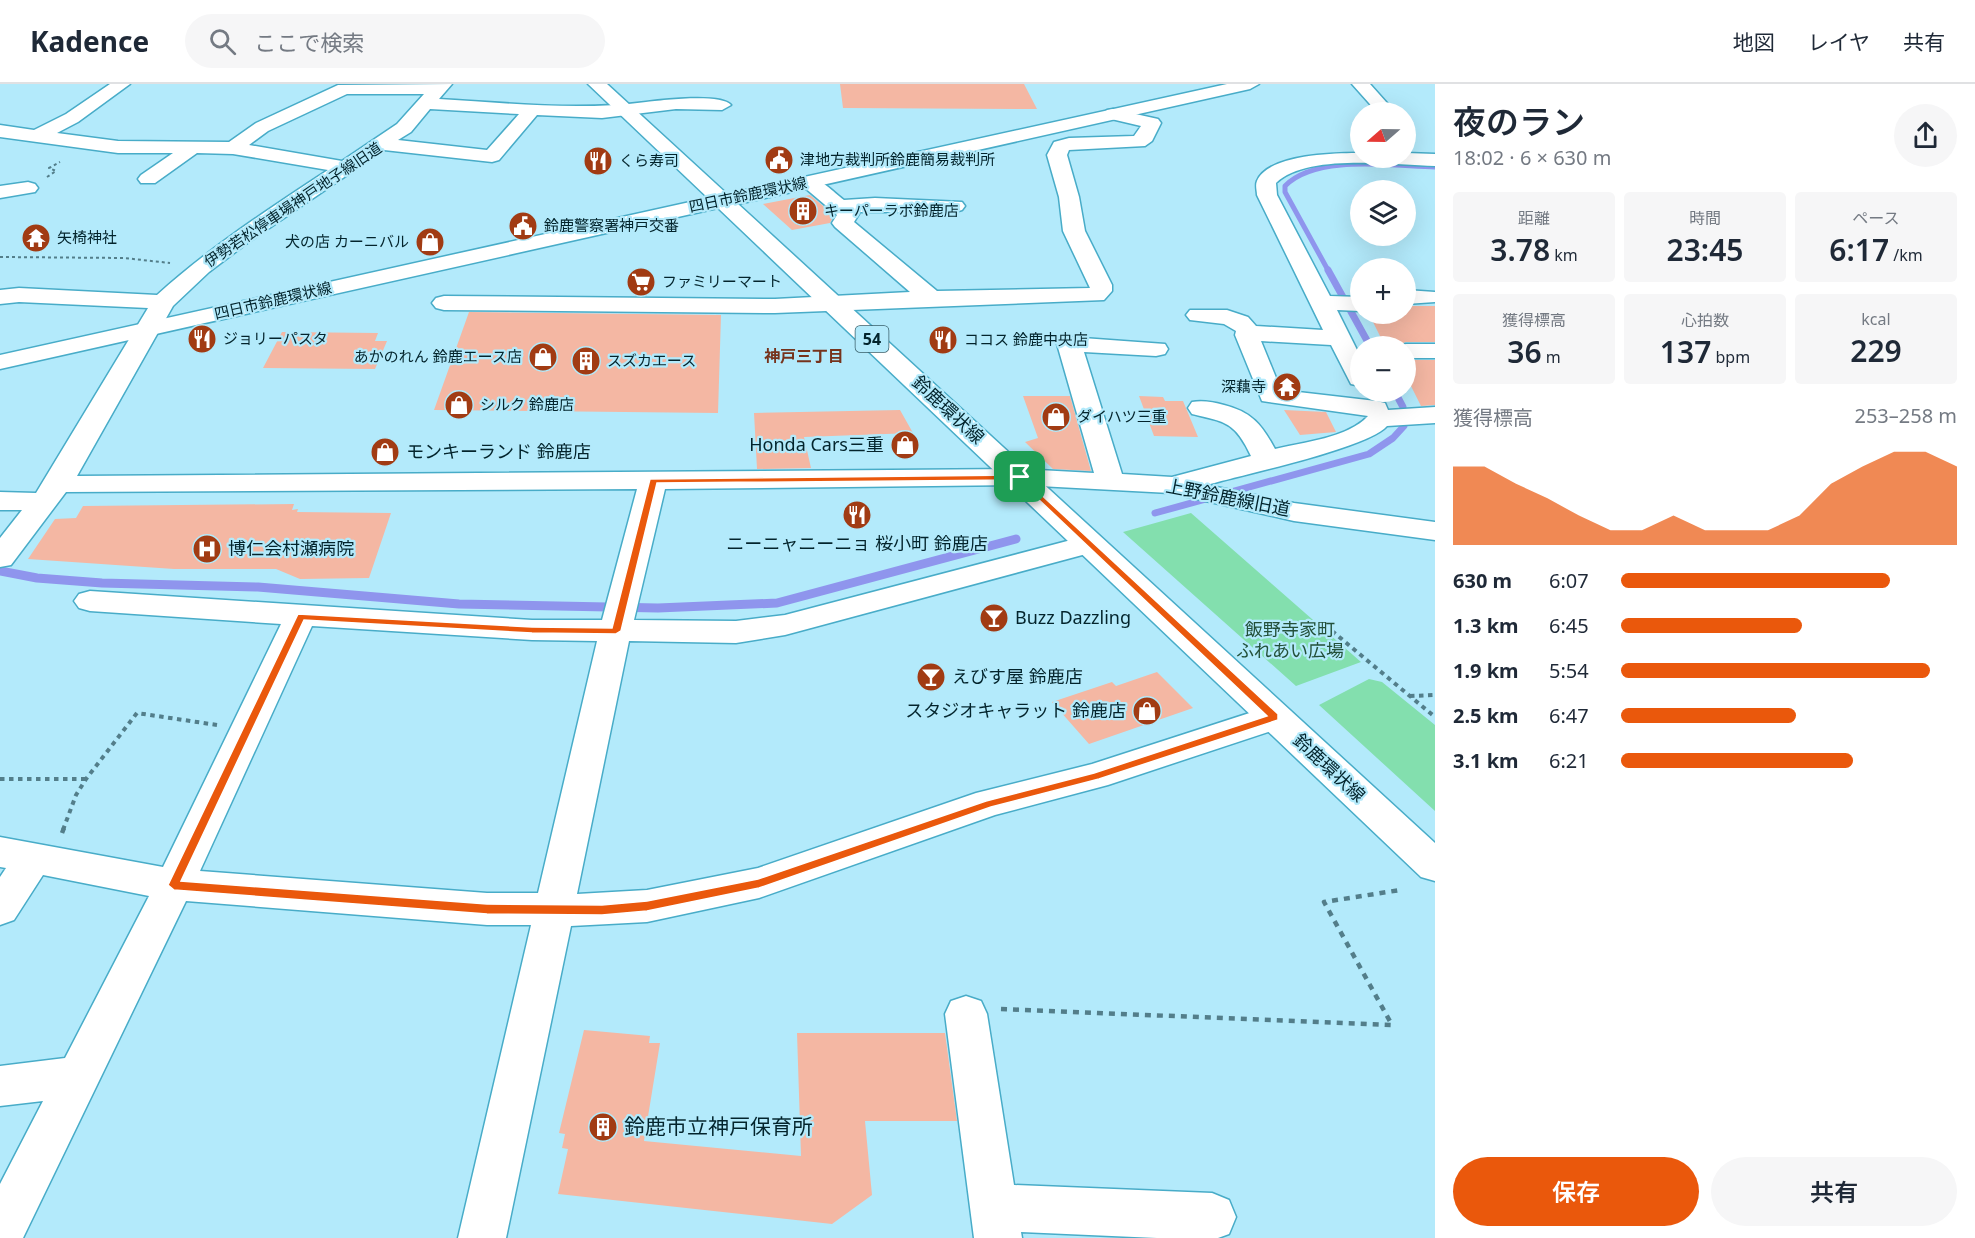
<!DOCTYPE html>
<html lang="ja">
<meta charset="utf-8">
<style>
:root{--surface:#fff;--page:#f6f6f7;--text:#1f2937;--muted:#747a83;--line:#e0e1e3;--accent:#ea580c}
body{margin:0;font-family:"Noto Sans","Noto Sans JP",sans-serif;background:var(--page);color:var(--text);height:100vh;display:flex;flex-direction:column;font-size:22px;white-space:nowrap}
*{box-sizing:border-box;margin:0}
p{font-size:20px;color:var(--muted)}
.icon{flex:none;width:33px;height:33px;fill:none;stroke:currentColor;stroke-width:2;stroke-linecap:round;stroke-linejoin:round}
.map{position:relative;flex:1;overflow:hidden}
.sheet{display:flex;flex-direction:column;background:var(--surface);width:540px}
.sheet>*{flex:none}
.needle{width:39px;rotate:250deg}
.controls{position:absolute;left:1350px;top:18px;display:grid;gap:12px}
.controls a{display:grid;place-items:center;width:66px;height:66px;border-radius:50%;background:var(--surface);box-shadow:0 6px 24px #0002;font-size:30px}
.pin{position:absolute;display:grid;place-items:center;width:51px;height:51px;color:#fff;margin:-26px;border-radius:12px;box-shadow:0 3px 9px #0006}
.round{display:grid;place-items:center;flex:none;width:63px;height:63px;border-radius:32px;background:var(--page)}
.head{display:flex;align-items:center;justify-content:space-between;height:102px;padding:0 18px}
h1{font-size:33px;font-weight:600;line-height:45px}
.metrics{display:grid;grid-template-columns:repeat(3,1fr);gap:9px;height:102px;padding:6px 18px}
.metrics div{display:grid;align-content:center;border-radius:6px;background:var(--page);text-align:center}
.metrics b{font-size:30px;font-weight:600}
.metrics small{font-size:16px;font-weight:400}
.metrics p{font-size:16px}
.chart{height:168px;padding:12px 18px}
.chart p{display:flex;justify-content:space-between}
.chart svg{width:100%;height:108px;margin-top:6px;fill:var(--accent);opacity:.7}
.action{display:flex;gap:12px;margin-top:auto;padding:12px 18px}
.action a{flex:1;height:69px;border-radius:36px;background:var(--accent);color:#fff;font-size:24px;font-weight:600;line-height:69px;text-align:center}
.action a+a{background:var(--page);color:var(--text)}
ul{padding:0 18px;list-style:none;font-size:20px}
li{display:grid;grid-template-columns:96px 72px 1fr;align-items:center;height:45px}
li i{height:15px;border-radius:8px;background:var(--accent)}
header{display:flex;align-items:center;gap:36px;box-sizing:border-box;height:84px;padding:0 30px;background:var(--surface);border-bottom:2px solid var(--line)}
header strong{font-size:28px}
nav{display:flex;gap:33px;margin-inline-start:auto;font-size:21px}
.search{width:420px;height:54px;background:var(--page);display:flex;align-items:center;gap:15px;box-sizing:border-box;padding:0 21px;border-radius:33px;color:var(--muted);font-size:22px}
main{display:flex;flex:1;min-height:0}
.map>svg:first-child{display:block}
</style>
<header>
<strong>Kadence</strong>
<div class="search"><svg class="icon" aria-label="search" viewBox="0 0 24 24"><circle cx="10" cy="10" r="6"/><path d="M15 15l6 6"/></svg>ここで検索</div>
<nav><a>地図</a><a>レイヤ</a><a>共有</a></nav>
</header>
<main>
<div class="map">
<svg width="1435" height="1154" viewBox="0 0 1435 1154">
<rect width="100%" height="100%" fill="#b3eafb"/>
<path fill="#83dfae" d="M1191,429L1361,578L1296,602L1123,448Z
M1369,595L1382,598L1435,641V727L1319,621Z"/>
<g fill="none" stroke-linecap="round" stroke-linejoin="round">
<path stroke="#8f95ed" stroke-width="5" d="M1329,188L1285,108V102C1316,70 1393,82 1435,83"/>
<path stroke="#8f95ed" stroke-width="7" d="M1328,186L1370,262
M1155,429L1369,370L1393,354L1404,342L1403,323L1395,308"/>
<path stroke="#8f95ed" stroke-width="9" d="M0,487L37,494L102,499L258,503L459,520L658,524L777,519L1016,455"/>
</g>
<path fill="#f4b7a3" d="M840,0H1024L1037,25L843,24Z
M810,111L834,131L830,139L792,146L763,120Z
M1406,222H1435V258H1406L1395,262H1385L1369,230H1406Z
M469,228L721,231L718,329L434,326Z
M282,248L378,249L375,257H387L375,285L263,284Z
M1406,276H1435V321L1421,322L1406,292Z
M1023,312H1070L1091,387L1053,385L1025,358L1038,354Z
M1139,312L1163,313L1165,317H1183L1198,353L1154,352Z
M900,326L913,349L804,353L811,384L757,385L754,329Z
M1284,326L1326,328L1336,348L1300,351Z
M294,420L292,426L298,425L297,428L391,429L369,494L300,495L276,485H174L28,475L55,435L76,434L83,422Z
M1157,588L1193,624L1089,660L1052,618L1112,598L1116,602Z
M584,946L650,952L649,959H660L644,1057L801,1072L797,949H945L957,1037H865L872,1111L832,1140L558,1110L568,1065L562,1064L565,1050L559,1049Z"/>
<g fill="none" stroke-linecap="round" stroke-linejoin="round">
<g stroke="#48acc8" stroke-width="3">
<path id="minor" d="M110,0H130L78,38L57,49L118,57L229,58L256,39L338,1L452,0L439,15C508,19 577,27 646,18C661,16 722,9 731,21L722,26L676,25L602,34L537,31L499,76L492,78L384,66L246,160L209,188L173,222L77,392L1020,385L1094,389L1057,260L1060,255L1069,253L1165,260L1168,265L1165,270L1156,272L1084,268L1122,390L1172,393L1251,372C1235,338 1226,338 1192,330L1188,324L1192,318C1203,316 1213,318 1224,321C1252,328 1262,341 1275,365C1303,358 1348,354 1368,332L1262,317L1235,251L1236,247L1224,240L1190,236L1186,231L1190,226H1227L1248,233L1256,242L1323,246L1257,111C1257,107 1255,101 1257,97C1268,70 1336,69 1360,69V74H1406V69L1435,70V82C1394,81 1307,69 1276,99L1277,111L1330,212L1360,213V227L1337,226L1360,272V302L1351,300L1331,261L1261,257L1281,306L1376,317L1385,319L1388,326L1435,323V339L1387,342C1368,364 1242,391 1207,401L1294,419L1435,438V456L1294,437L1170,409L1020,401L665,405L634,536L736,537L785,531L1090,451L1101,454L1105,460L1101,466L785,551L736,559L629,557L577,810L647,806L758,784L976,709L1092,680L1274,621L1286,624L1291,633L1286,642L1108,701L995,731L759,814L647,838L571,842L506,1154H458L531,841H487L186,817L23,1154H0V1100L43,1017L0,1022V982L65,974L149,812L43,791L14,836L0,841V793L6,784L0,783V753L163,783L281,540L90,527L79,524L74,517L79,510L90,507L532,536H602L637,405L66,408L11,481L0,483V454L22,426H0V408L36,409L148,224L19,218L0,220V206L19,204L157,211C210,163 269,125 328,86L233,70L197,69L155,99H141L138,95L141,91L173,69H118L0,53V41L34,46L66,30ZM347,10H424L397,40L342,77L249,61L268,47ZM430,25L519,30L487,66L398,56L411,48ZM312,542L532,556L597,557L538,809H487L200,787Z
M1352,0H1370L1395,28H1377Z
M1113,25L1158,35L1161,39L1152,57L1145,62L1069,66L1067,71L1079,113L1085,147L1112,201V207L1104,216L775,229L444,226L436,224L432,219L436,214L444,212L775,215L910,208L835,143L832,139L837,131L798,98L801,94C818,90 832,107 844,116L875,114L962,118L965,122L962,126L955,128H858L859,130L854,138L937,207L1090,204L1063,147L1059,113L1047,71L1054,58L1069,54L1134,52L1141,42L1107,34L1104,30L1107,26Z
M28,98L35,100L38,104L35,108L0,114V102Z
M1406,206L1435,208V218L1406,220Z
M1406,260H1435V274H1406V262H1397Z
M966,912L981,917L987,930L1014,1101L1212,1109L1229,1116L1236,1133L1229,1150L1218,1154H1157L1021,1148L1022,1154H974L945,930L951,917Z"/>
</g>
<g stroke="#48acc8" stroke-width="3">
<path id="major" d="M588,0H607L727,110L1227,0H1259L1250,5L738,120L1435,759V797L1421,793L718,124L0,285V271L708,114Z"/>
</g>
<path stroke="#537e8a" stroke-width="2" stroke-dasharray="3 3" stroke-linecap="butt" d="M47,93L56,87L49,84L60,78
M0,173L124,174L170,179"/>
<path stroke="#537e8a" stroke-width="4" stroke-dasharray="4.5 4.5" stroke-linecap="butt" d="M1332,547L1435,633
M1410,612L1435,611
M0,695H86
M63,746L76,711L86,695L137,629L217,641"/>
<path stroke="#537e8a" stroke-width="4.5" stroke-dasharray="6 6" stroke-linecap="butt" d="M62,749L64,744
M1001,925L1392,941L1324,818L1400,806"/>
<use href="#minor" fill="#fff" fill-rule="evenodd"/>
<use href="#major" fill="#fff" fill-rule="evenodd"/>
</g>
<path fill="#ea580c" stroke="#fff" stroke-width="1.5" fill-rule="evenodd" d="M1020,391L1278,630V636L1099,695L991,723L759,804L647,827L602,831L487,830L174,806L168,801L298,530L532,543L612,544L650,395ZM1018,396L1267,632L1094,689L986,717L758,795L647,817L602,821L487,820L181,797L304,536L532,549L616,550L621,547L657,399Z"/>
<defs>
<g id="civic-disc" transform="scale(1.5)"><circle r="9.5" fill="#a13b13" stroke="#b3eafb"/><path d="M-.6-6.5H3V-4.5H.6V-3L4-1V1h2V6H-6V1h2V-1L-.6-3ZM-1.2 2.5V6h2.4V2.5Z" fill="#fff"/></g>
<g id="restaurant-disc" transform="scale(1.5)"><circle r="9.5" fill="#a13b13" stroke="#b3eafb"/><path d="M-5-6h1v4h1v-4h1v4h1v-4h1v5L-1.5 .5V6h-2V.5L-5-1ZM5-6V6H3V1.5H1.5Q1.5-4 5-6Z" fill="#fff"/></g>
<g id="building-disc" transform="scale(1.5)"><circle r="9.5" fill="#a13b13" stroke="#b3eafb"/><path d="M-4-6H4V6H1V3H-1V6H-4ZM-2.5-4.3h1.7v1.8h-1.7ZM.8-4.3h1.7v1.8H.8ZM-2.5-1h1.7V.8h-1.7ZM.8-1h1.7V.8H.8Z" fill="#fff"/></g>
<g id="temple-disc" transform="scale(1.5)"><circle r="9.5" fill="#a13b13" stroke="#b3eafb"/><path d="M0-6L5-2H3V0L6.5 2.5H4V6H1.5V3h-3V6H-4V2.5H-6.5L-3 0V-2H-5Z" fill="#fff"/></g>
<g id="shop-disc" transform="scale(1.5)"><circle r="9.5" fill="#a13b13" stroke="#b3eafb"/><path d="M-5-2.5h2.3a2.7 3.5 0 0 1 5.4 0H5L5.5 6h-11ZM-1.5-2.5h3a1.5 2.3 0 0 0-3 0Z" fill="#fff"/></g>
<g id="supermarket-disc" transform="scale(1.5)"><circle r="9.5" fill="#a13b13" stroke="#b3eafb"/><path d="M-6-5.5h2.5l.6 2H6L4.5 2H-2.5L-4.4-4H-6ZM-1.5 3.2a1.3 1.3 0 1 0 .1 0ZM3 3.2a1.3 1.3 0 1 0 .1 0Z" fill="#fff"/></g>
<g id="hospital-disc" transform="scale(1.5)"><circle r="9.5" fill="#a13b13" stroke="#b3eafb"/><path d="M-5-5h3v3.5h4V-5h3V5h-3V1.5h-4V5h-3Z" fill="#fff"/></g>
<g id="bar-disc" transform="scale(1.5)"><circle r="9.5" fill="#a13b13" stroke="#b3eafb"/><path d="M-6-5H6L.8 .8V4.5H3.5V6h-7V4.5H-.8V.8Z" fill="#fff"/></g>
</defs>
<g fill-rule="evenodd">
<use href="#civic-disc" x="779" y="76"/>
<use href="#restaurant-disc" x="598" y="77"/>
<use href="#building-disc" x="803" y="127"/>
<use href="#civic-disc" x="523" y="142"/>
<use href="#temple-disc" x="36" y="154"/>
<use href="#shop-disc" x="430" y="158"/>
<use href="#supermarket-disc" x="641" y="198"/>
<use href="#restaurant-disc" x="202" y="255"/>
<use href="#restaurant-disc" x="943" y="256"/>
<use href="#shop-disc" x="543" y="273"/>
<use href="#building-disc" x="586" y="277"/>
<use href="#temple-disc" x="1287" y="303"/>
<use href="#shop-disc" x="459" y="321"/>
<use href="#shop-disc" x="1056" y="333"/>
<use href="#shop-disc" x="905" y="361"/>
<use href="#shop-disc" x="385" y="368"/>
<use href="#restaurant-disc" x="857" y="431"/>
<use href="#hospital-disc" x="207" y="465"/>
<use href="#bar-disc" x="994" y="534"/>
<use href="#bar-disc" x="931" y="593"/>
<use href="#shop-disc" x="1147" y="627"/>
<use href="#building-disc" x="603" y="1043"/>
</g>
<g text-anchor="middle" stroke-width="4.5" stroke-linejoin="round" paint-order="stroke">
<g font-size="15" fill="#03242c" stroke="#b3eafb" text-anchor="start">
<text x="800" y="81">津地方裁判所鈴鹿簡易裁判所</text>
<text x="619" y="82">くら寿司</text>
<text x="824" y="132">キーパーラボ鈴鹿店</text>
<text x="544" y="147">鈴鹿警察署神戸交番</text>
<text x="57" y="159">矢椅神社</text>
<text x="409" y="163" text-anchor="end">犬の店 カーニバル</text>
<text x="662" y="203">ファミリーマート</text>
<text x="223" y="260">ジョリーパスタ</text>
<text x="964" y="261">ココス 鈴鹿中央店</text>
<text x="522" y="278" text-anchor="end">あかのれん 鈴鹿エース店</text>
<text x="607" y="282">スズカエース</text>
<text x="1266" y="308" text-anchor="end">深藕寺</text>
<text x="480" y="326">シルク 鈴鹿店</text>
<text x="1077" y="338">ダイハツ三重</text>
</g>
<g font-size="15" fill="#03242c" stroke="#b3eafb">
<text transform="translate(748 111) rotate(-12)" y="5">四日市鈴鹿環状線</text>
<text transform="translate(293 121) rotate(-34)" y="5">伊勢若松停車場神戸地子線旧道</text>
<text transform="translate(273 217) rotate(-13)" y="5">四日市鈴鹿環状線</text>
</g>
<rect fill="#b3eafb" stroke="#385f6a" stroke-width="1.5" x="855.5" y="242" width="33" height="26" rx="4.5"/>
<g font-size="16" font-weight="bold" fill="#03242c">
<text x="872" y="261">54</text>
</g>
<g font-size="16" font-weight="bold" fill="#76331c" stroke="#b3eafb">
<text x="804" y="278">神戸三丁目</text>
</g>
<g font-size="18" fill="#03242c" stroke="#b3eafb">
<text transform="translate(948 326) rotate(43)" y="6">鈴鹿環状線</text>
<text transform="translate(1228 414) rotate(11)" y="6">上野鈴鹿線旧道</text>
<text transform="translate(1329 684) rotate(43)" y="6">鈴鹿環状線</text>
</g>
<g font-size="18" fill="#03242c" stroke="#b3eafb" text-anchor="start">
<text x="884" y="367" text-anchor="end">Honda Cars三重</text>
<text x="406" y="374">モンキーランド 鈴鹿店</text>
<text x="857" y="466" text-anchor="middle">ニーニャニーニョ 桜小町 鈴鹿店</text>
<text x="228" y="471">博仁会村瀬病院</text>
<text x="1015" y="540">Buzz Dazzling</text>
<text x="952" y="599">えびす屋 鈴鹿店</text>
<text x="1126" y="633" text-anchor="end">スタジオキャラット 鈴鹿店</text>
</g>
<g font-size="18" fill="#235039" stroke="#b3eafb">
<text x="1290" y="552">飯野寺家町<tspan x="1290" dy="21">ふれあい広場</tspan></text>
</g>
<g font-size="21" fill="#03242c" stroke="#b3eafb" text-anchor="start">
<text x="624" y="1050">鈴鹿市立神戸保育所</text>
</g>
</g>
</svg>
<div class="controls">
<a><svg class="needle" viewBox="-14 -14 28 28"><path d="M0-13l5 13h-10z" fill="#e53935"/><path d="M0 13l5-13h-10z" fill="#747a83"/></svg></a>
<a><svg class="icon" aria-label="layers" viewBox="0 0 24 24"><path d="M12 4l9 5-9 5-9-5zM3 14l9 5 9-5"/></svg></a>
<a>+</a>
<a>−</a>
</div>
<div class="pin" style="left:1020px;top:393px;background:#1e9e55"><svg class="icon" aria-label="arrive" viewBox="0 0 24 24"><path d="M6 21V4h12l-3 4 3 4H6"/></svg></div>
</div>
<section class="sheet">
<div class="head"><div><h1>夜のラン</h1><p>18:02 · 6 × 630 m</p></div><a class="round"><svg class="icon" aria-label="share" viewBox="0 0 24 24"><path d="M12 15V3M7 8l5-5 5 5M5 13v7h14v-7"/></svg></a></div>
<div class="metrics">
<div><p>距離</p><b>3.78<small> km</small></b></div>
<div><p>時間</p><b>23:45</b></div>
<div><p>ペース</p><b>6:17<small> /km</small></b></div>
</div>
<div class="metrics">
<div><p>獲得標高</p><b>36<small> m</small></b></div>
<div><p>心拍数</p><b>137<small> bpm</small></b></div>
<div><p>kcal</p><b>229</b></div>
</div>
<div class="chart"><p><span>獲得標高</span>253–258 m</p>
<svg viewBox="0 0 160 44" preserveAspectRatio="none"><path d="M0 44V12L10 12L20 19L30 25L40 32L50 38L60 38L70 32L80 38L90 38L100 38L110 32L120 19L130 12L140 6L150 6L160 12V44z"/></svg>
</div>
<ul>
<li><b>630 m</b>6:07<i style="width:80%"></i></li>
<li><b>1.3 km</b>6:45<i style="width:54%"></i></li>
<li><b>1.9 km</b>5:54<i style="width:92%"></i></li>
<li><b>2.5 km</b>6:47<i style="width:52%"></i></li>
<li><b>3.1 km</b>6:21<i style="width:69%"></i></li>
</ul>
<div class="action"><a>保存</a><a>共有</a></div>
</section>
</main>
